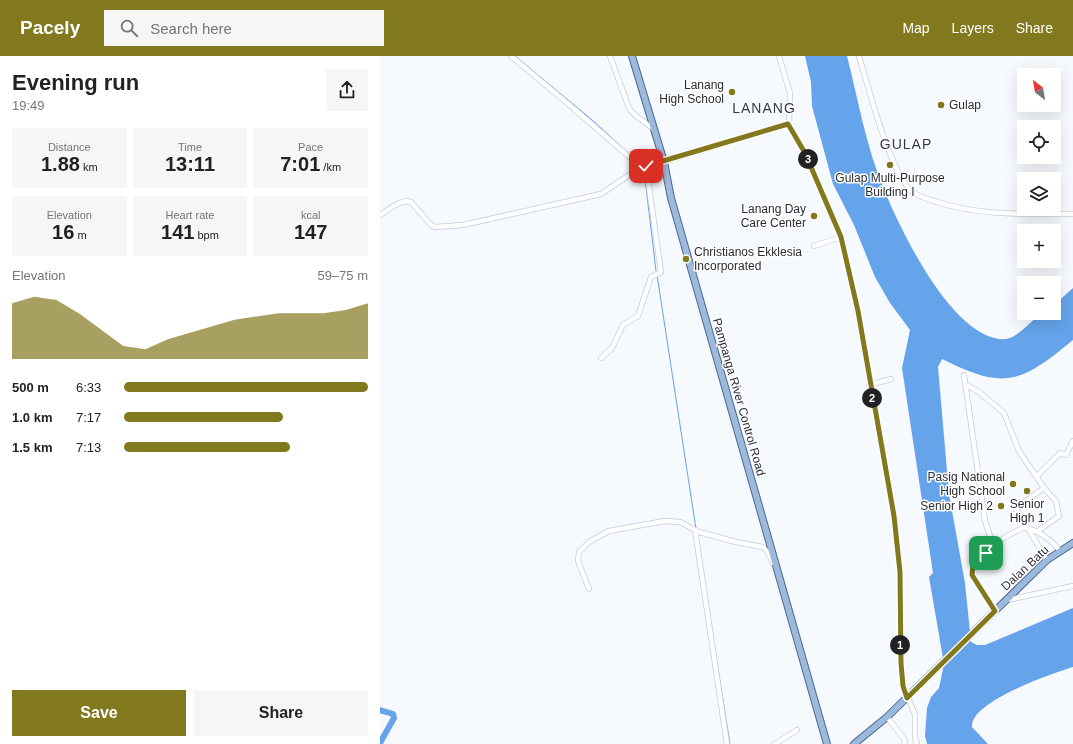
<!DOCTYPE html>
<meta charset="utf-8">
<style>
:root{--surface:#fff;--page:#f6f6f6;--text:#222;--muted:#767676;--accent:#82781d}
body{margin:0;font-family:Arial,sans-serif;background:var(--page);color:var(--text);height:100vh;display:flex;flex-direction:column;font-size:15px;white-space:nowrap}
*{box-sizing:border-box;margin:0}
p{font-size:13px;color:var(--muted)}
.icon{flex:none;width:22px;height:22px;fill:none;stroke:currentColor;stroke-width:2;stroke-linecap:round;stroke-linejoin:round}
.map{position:relative;flex:1;overflow:hidden}
.side{display:flex;flex-direction:column;background:var(--surface);width:380px}
.side>*{flex:none}
.needle{width:26px;rotate:329deg}
.buttons{position:absolute;left:637px;top:12px;display:grid;gap:8px}
.buttons a{display:grid;place-items:center;width:44px;height:44px;border-radius:0px;background:var(--surface);box-shadow:0 4px 16px #0002;font-size:20px}
.pin{position:absolute;display:grid;place-items:center;width:34px;height:34px;color:#fff;margin:-17px;border-radius:8px;box-shadow:0 2px 6px #0006}
.km{position:absolute;width:20px;height:20px;margin:-10px;border-radius:50%;background:#222;color:#fff;font-size:11px;line-height:20px;text-align:center}
.round{display:grid;place-items:center;flex:none;width:42px;height:42px;border-radius:0px;background:var(--page)}
.head{display:flex;align-items:center;justify-content:space-between;height:68px;padding:0 12px}
h1{font-size:22px;font-weight:700;line-height:30px}
.metrics{display:grid;grid-template-columns:repeat(3,1fr);gap:6px;height:68px;padding:4px 12px}
.metrics div{display:grid;align-content:center;border-radius:0px;background:var(--page);text-align:center}
.metrics b{font-size:20px;font-weight:700}
.metrics small{font-size:11px;font-weight:400}
.metrics p{font-size:11px}
.chart{height:112px;padding:8px 12px}
.chart p{display:flex;justify-content:space-between}
.chart svg{width:100%;height:72px;margin-top:4px;fill:var(--accent);opacity:.7}
.primary-button{display:flex;gap:8px;margin-top:auto;padding:8px 12px}
.primary-button a{flex:1;height:46px;border-radius:0px;background:var(--accent);color:#fff;font-size:16px;font-weight:700;line-height:46px;text-align:center}
.primary-button a+a{background:var(--page);color:var(--text)}
ul{padding:0 12px;list-style:none;font-size:13px}
li{display:grid;grid-template-columns:64px 48px 1fr;align-items:center;height:30px}
li i{height:10px;border-radius:5px;background:var(--accent)}
header{display:flex;align-items:center;gap:24px;box-sizing:border-box;height:56px;padding:0 20px;background:var(--accent);color:#fff}
header strong{font-size:19px}
nav{display:flex;gap:22px;margin-inline-start:auto;font-size:14px}
.search{width:280px;height:36px;background:var(--page);display:flex;align-items:center;gap:10px;box-sizing:border-box;padding:0 14px;border-radius:0px;color:var(--muted);font-size:15px}
main{display:flex;flex:1;min-height:0}
.map>svg:first-child{display:block}
</style>
<header>
<strong>Pacely</strong>
<div class="search"><svg class="icon" aria-label="search" viewBox="0 0 24 24"><circle cx="10" cy="10" r="6"/><path d="M15 15l6 6"/></svg>Search here</div>
<nav><a>Map</a><a>Layers</a><a>Share</a></nav>
</header>
<main>
<section class="side">
<div class="head"><div><h1>Evening run</h1><p>19:49</p></div><a class="round"><svg class="icon" aria-label="share" viewBox="0 0 24 24"><path d="M12 15V3M7 8l5-5 5 5M5 13v7h14v-7"/></svg></a></div>
<div class="metrics">
<div><p>Distance</p><b>1.88<small> km</small></b></div>
<div><p>Time</p><b>13:11</b></div>
<div><p>Pace</p><b>7:01<small> /km</small></b></div>
</div>
<div class="metrics">
<div><p>Elevation</p><b>16<small> m</small></b></div>
<div><p>Heart rate</p><b>141<small> bpm</small></b></div>
<div><p>kcal</p><b>147</b></div>
</div>
<div class="chart"><p><span>Elevation</span>59–75 m</p>
<svg viewBox="0 0 160 44" preserveAspectRatio="none"><path d="M0 44V10L10 6L20 8L30 16L40 26L50 36L60 38L70 32L80 28L90 24L100 20L110 18L120 16L130 16L140 16L150 14L160 10V44z"/></svg>
</div>
<ul>
<li><b>500 m</b>6:33<i style="width:100%"></i></li>
<li><b>1.0 km</b>7:17<i style="width:65%"></i></li>
<li><b>1.5 km</b>7:13<i style="width:68%"></i></li>
</ul>
<div class="primary-button"><a>Save</a><a>Share</a></div>
</section>
<div class="map">
<svg width="693" height="688" viewBox="0 0 693 688">
<rect width="100%" height="100%" fill="#f6f9fe"/>
<path fill="#65a3ea" d="M425,0H467C478,43 486,90 503,131C520,173 569,276 619,283C639,286 650,261 665,257C667,256 671,257 674,257V249L693,232V284C640,328 624,334 562,303L558,311L569,438L585,527L591,586L597,589H605L693,552V611C673,617 589,646 592,671L608,688H547L545,680L547,652L551,641L559,632L564,608L549,521L553,517L522,312L530,274L510,247L495,221L474,169L453,128L432,50L431,26Z"/>
<g fill="none" stroke-linecap="round" stroke-linejoin="round">
<path stroke="#65a3ea" stroke-width="1" d="M135,0L211,63L254,102
M264,114L276,215
M277,219L316,473
M338,613L350,688"/>
<path stroke="#65a3ea" stroke-width="6" d="M0,654L13,658L14,662L0,687"/>
<g stroke="#c4ced9" stroke-width="6">
<path id="minor" d="M131,0L193,52L261,111
M230,0L249,52C254,61 265,65 272,72
M399,0L410,37L409,68L425,97L461,181L477,255L514,460L520,516L521,607L523,630L535,659V682L537,688
M479,0C488,29 511,122 534,137C541,141 550,144 557,146C601,160 647,158 693,158
M0,159C9,154 21,142 31,146L51,169L55,171L83,169L221,138L261,111L284,106L409,68
M434,190L461,181
M221,302L232,292L243,269L258,260L271,221L281,216L266,110
M584,319L605,465L613,489
M585,328L599,336L624,357L639,395L664,432L637,451L636,453L667,504
M489,329L511,323
M656,421L680,397L686,399L693,385
M315,474L347,688
M658,475L679,460L676,445L664,432
M209,533L198,505L199,496L209,486L229,475L284,465L300,466L319,476L356,486L383,491L387,495L393,507
M627,544L693,530
M615,555L592,519C589,501 631,476 646,471C660,476 671,483 680,495
M507,661L525,684L524,688
M395,688L417,674"/>
</g>
<g stroke="#4a6a91" stroke-width="8">
<path id="major" d="M252,0L284,106L291,142L447,688
M474,688L507,661L667,504L693,487"/>
</g>
<use href="#minor" stroke="#fff" stroke-width="4.5"/>
<use href="#major" stroke="#9db9dc" stroke-width="6"/>
</g>
<g fill="none" stroke-linecap="round" stroke-linejoin="round">
<g stroke="#fff" stroke-width="8">
<path id="route" d="M266,110L408,68L425,97L461,181L478,255L514,460L520,516L521,607L523,630L527,642L615,555L592,519L593,509L606,497"/>
</g>
<use href="#route" stroke="#82781d" stroke-width="5"/>
</g>
<g fill="#82781d" stroke="#fff" stroke-width="1.5">
<circle cx="352" cy="36" r="4"/>
<circle cx="561" cy="49" r="4"/>
<circle cx="510" cy="109" r="4"/>
<circle cx="434" cy="160" r="4"/>
<circle cx="306" cy="203" r="4"/>
<circle cx="633" cy="428" r="4"/>
<circle cx="647" cy="435" r="4"/>
<circle cx="621" cy="450" r="4"/>
</g>
<g text-anchor="middle" stroke-width="3" stroke-linejoin="round" paint-order="stroke">
<g font-size="12" fill="#292d31" stroke="#fff" text-anchor="end">
<text x="344" y="33">Lanang<tspan x="344" dy="14">High School</tspan></text>
<text x="569" y="53" text-anchor="start">Gulap</text>
<text x="510" y="126" text-anchor="middle">Gulap Multi-Purpose<tspan x="510" dy="14">Building I</tspan></text>
<text x="426" y="157">Lanang Day<tspan x="426" dy="14">Care Center</tspan></text>
<text x="314" y="200" text-anchor="start">Christianos Ekklesia<tspan x="314" dy="14">Incorporated</tspan></text>
<text x="625" y="425">Pasig National<tspan x="625" dy="14">High School</tspan></text>
<text x="647" y="452" text-anchor="middle">Senior<tspan x="647" dy="14">High 1</tspan></text>
<text x="613" y="454">Senior High 2</text>
</g>
<g font-size="12" fill="#292d31" stroke="#fff">
<text transform="translate(359 341) rotate(74)" y="4">Pampanga River Control Road</text>
<text transform="translate(645 512) rotate(-43)" y="4">Dalan Batu</text>
</g>
<g font-size="14" letter-spacing="1" fill="#313942" stroke="#fff">
<text x="384" y="57">LANANG</text>
<text x="526" y="93">GULAP</text>
</g>
</g>
</svg>
<div class="buttons">
<a><svg class="needle" viewBox="-14 -14 28 28"><path d="M0-13l5 13h-10z" fill="#e53935"/><path d="M0 13l5-13h-10z" fill="#767676"/></svg></a>
<a><svg class="icon" aria-label="locate" viewBox="0 0 24 24"><circle cx="12" cy="12" r="6"/><path d="M12 2v4M12 18v4M2 12h4M18 12h4"/></svg></a>
<a><svg class="icon" aria-label="layers" viewBox="0 0 24 24"><path d="M12 4l9 5-9 5-9-5zM3 14l9 5 9-5"/></svg></a>
<a>+</a>
<a>−</a>
</div>
<div class="pin" style="left:606px;top:497px;background:#1e9e55"><svg class="icon" aria-label="arrive" viewBox="0 0 24 24"><path d="M6 21V4h12l-3 4 3 4H6"/></svg></div>
<div class="pin" style="left:266px;top:110px;background:#d93025"><svg class="icon" aria-label="check" viewBox="0 0 24 24"><path d="M5 12l5 5 9-10"/></svg></div>
<b class="km" style="left:520px;top:589px">1</b>
<b class="km" style="left:492px;top:342px">2</b>
<b class="km" style="left:428px;top:103px">3</b>
</div>
</main>
